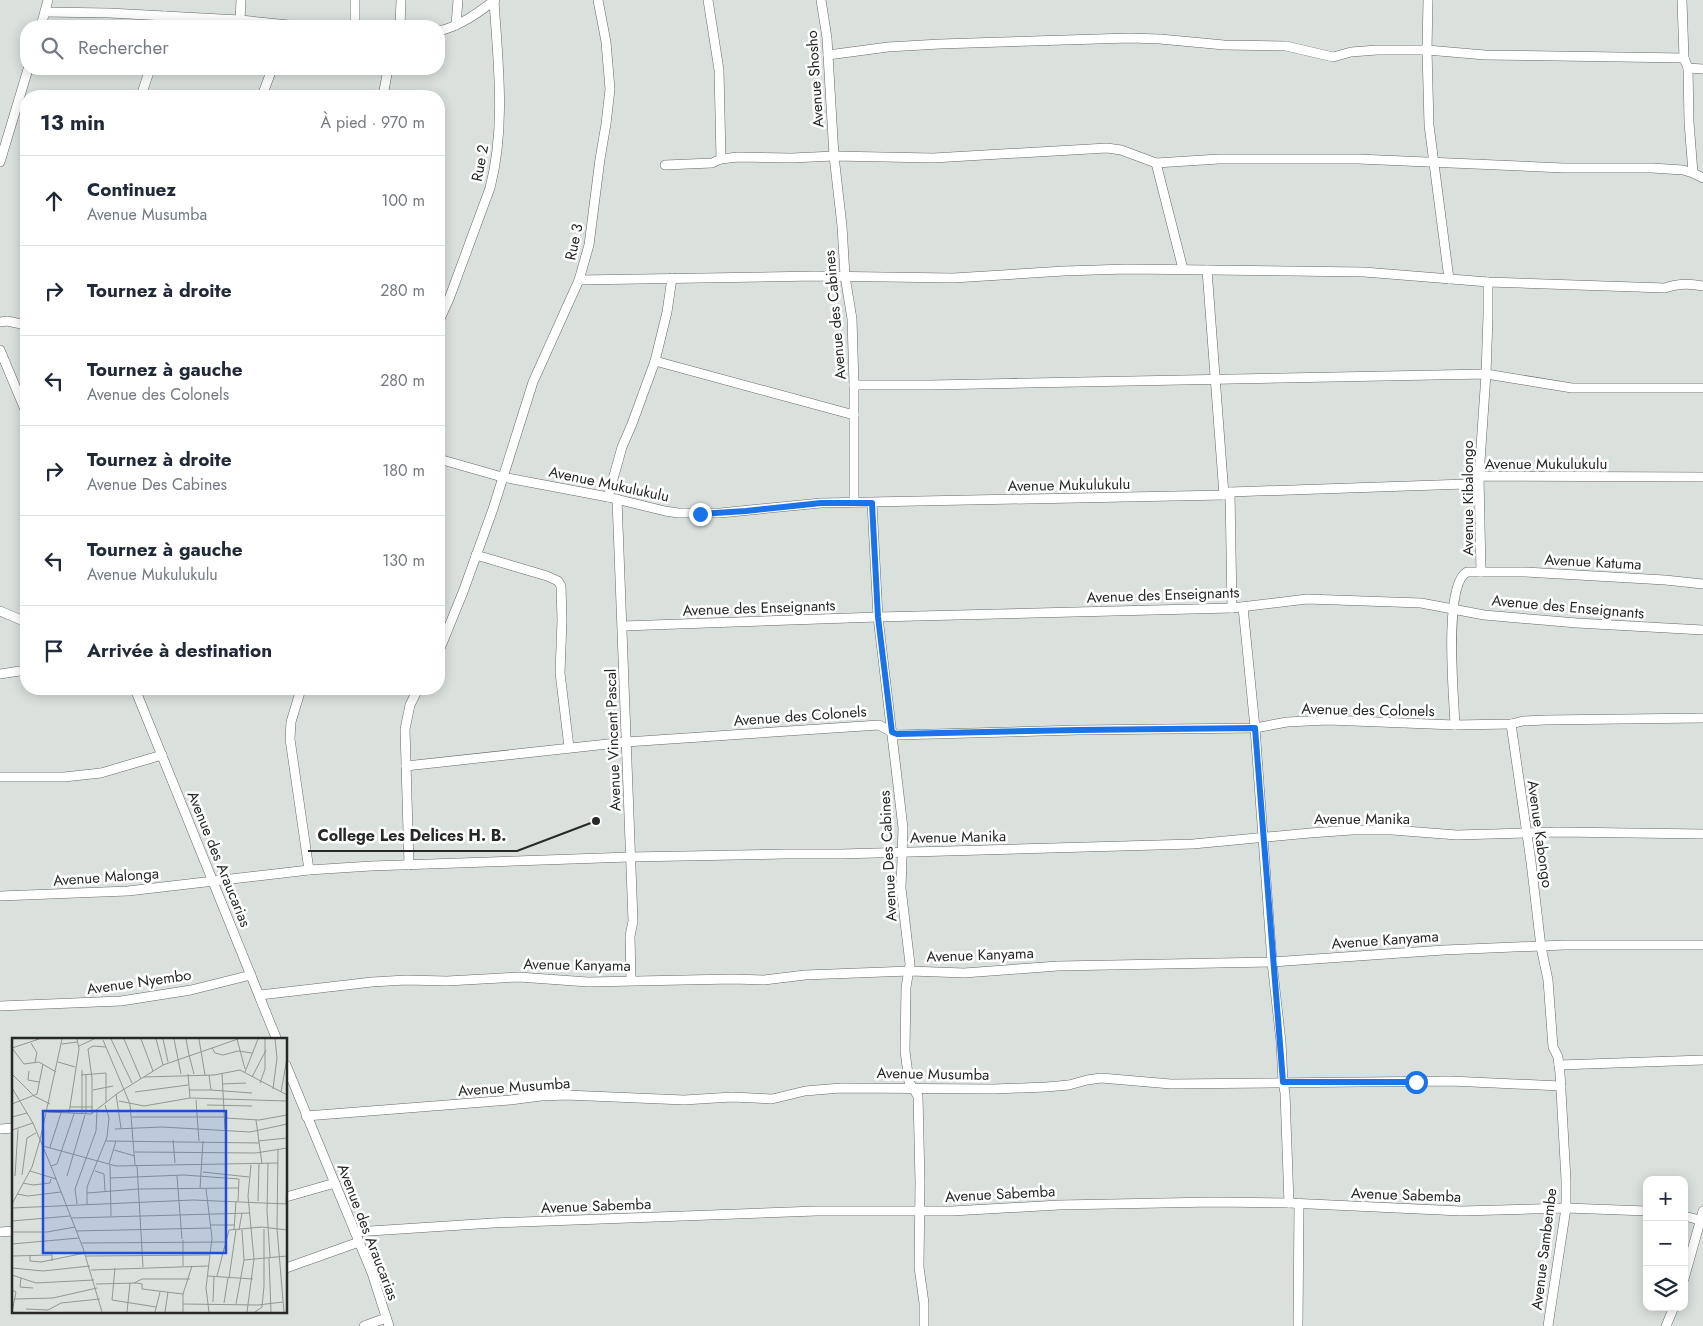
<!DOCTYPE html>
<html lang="fr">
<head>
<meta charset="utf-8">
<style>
	:root { --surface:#fff; --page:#f6f6f7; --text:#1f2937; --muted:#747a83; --line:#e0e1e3 }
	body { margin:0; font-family:Jost,sans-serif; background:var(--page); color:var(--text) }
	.controls { position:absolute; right:15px; bottom:15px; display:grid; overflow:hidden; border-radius:10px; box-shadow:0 2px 12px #0003 }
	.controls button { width:45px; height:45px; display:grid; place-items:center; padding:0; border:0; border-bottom:1px solid var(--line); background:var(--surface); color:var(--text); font:25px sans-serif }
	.stop { position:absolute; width:15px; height:15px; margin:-11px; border:4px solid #1a73e8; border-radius:50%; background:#fff }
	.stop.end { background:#1a73e8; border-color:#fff; box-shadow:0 1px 5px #0008 }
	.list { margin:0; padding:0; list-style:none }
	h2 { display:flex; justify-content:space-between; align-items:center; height:65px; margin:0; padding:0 20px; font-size:21px }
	h2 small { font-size:16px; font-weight:400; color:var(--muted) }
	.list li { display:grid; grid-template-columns:32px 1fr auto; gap:15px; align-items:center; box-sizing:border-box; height:90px; padding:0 20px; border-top:1px solid var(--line) }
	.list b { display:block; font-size:19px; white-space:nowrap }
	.list p { margin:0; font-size:16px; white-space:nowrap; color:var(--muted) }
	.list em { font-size:16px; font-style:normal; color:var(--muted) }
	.icon { flex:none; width:28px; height:28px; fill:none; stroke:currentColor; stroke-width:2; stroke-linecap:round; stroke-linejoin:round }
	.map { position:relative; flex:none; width:1703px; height:1326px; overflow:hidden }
	.search { position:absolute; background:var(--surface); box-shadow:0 2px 12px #0003; left:20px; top:20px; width:425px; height:55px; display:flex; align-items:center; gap:12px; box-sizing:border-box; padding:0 18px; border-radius:20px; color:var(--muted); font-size:19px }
	.panel { position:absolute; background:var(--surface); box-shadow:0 2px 12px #0003; left:20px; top:90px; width:425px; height:605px; border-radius:20px }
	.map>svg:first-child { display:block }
</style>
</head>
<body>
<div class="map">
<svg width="1703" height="1326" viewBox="0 0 1703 1326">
	<rect width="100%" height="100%" fill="#dae0dc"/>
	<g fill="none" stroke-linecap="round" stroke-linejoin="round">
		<g stroke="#656a67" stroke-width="10">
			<g id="minor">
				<polyline points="355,0 355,26"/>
				<polyline points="708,0 719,70 721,159"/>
				<polyline points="821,0 827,38 834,156 842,226 845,276 852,319 854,385 854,502"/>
				<polyline points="1428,0 1427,50 1429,125 1449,279"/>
				<polyline points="1682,0 1684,58 1688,68 1689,122 1693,173"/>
				<polyline points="45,12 109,13 240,20 299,26"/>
				<polyline points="240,20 241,0"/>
				<polyline points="456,25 458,0"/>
				<polyline points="41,26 48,0"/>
				<polyline points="162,26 165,16"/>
				<polyline points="400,26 401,0"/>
				<path d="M439 31C460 26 478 13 495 0"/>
				<polyline points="828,55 888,47 940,44 1130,38 1160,39 1224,45 1286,46 1333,57 1351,52 1377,50 1427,50 1485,55 1684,58"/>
				<polyline points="1688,68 1703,69"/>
				<polyline points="141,96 150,69"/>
				<polyline points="262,96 272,69"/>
				<polyline points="383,96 388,69"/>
				<polyline points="0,162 28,69"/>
				<polyline points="1156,163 1183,269"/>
				<polyline points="665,165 712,163 721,159 738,157 792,158 834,156 933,158 1107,148 1121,150 1156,163 1219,159 1358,159 1564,168 1652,168 1683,170 1693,173 1703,178"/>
				<polyline points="1207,270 1224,495"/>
				<path d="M579 280 816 276 953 278 1064 271 1127 269 1364 272 1488 282 1665 288C1678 283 1689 283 1703 286"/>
				<path d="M439 321 449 299 490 188C506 127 498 62 494 1"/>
				<polyline points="0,322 7,321 26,325"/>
				<polyline points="0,350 26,412"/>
				<polyline points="655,361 854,415"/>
				<polyline points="854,385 931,385 1486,374 1572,388 1703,388"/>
				<polyline points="439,459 502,477 608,497 665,511 678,513 720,513 821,503 1224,495 1230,492 1466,484 1479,476 1703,477"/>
				<polyline points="1230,492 1232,608"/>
				<polyline points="608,497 622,447 632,424 655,361 667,312 672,278"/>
				<polyline points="617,499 633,921 630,936 631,980"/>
				<polyline points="872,503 878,617 903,828 901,888 910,964 906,987 905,1051 909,1082 918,1096 920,1182 919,1267 924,1303 924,1326"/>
				<polyline points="476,555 547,576 558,581 561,586 562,620 560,673 569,747"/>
				<polyline points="1481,572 1479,476 1486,374 1488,316 1488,282"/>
				<polyline points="1243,607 1255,728 1272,962 1281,1042 1283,1082 1285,1093 1289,1203"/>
				<polyline points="0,611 26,622"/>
				<polyline points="623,626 878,617 1232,608 1307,599 1421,603 1484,615 1577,623 1703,630"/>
				<polyline points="439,651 463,592 493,509 533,382 579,280 589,245 600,159 606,124 610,89 606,42 598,0"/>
				<polyline points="0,674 26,670"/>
				<polyline points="135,689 277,1040"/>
				<polyline points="301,689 291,722 290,739 309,870"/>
				<polyline points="1511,724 1531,862 1541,947 1548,980 1553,1047 1558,1057 1560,1073 1566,1180 1566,1208 1548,1326"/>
				<path d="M1455 725C1454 699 1443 584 1467 572H1525L1665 580 1703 584"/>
				<polyline points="406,766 626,742 879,725 897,735 1078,730 1255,728 1287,722 1328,720 1455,725 1511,724 1523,721 1545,720 1703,718"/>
				<polyline points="0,777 64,777 101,773 162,755"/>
				<polyline points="409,865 405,729 410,705 418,689"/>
				<polyline points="0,896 128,891 309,870 371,866 630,857 784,854 841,854 1193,844 1310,833 1352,830 1392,830 1457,835 1558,832 1703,834"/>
				<polyline points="260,995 372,982 406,980 447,981 519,977 588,982 733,979 764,980 805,975 910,971 964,973 1058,966 1272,962 1444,950 1564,945 1703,945"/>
				<polyline points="0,1006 121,1001 191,990 251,975"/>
				<polyline points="286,1065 372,1273 389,1326"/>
				<polyline points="1559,1065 1703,1060"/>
				<polyline points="306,1116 510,1100 541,1096 566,1095 684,1100 732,1097 772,1099 805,1091 841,1088 994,1089 1046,1087 1069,1085 1087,1080 1101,1078 1171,1084 1450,1081 1561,1086"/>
				<polyline points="0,1129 14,1128"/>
				<polyline points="286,1197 335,1183"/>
				<polyline points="1684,1216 1700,1220"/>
				<polyline points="0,1232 14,1231"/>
				<polyline points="355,1232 493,1223 816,1211 952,1211 1059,1205 1214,1202 1289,1203 1461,1211 1566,1208 1647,1211"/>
				<polyline points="286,1268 359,1242"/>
				<polyline points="1684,1279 1703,1211"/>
				<polyline points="364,1326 386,1318"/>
				<polyline points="1298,1326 1299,1203"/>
				<polyline points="1666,1326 1674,1307"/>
			</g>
		</g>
		<use href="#minor" stroke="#fff" stroke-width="9"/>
	</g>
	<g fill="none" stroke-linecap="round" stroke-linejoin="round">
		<polyline stroke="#1a73e8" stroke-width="6" points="700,514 746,511 821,503 872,503 878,617 892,732 897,734 1078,730 1255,728 1283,1082 1416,1082"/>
	</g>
	<g text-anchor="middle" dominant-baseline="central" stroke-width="5" stroke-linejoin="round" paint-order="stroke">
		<g font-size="15" fill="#262827" stroke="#fff">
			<text transform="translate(815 79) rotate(-94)">Avenue Shosho</text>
			<text transform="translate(480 163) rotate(-79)">Rue 2</text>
			<text transform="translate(574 242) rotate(-78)">Rue 3</text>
			<text transform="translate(835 315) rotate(-95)">Avenue des Cabines</text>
			<text x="1546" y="464">Avenue Mukulukulu</text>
			<text transform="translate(609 484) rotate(12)">Avenue Mukulukulu</text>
			<text transform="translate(1069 485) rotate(-1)">Avenue Mukulukulu</text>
			<text transform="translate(1468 498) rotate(-90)">Avenue Kibalongo</text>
			<text transform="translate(1593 562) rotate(3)">Avenue Katuma</text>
			<text transform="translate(1163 595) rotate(-2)">Avenue des Enseignants</text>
			<text transform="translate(1568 607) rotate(5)">Avenue des Enseignants</text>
			<text transform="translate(759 608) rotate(-2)">Avenue des Enseignants</text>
			<text transform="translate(1368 710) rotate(1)">Avenue des Colonels</text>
			<text transform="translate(800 716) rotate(-4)">Avenue des Colonels</text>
			<text transform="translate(613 740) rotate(-92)">Avenue Vincent Pascal</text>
			<text x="1362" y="819">Avenue Manika</text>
			<text transform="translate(1540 834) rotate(82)">Avenue Kabongo</text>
			<text transform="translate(958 837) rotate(-1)">Avenue Manika</text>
			<text transform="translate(888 856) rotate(-93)">Avenue Des Cabines</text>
			<text transform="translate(219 859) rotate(68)">Avenue des Araucarias</text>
			<text transform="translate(106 877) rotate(-4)">Avenue Malonga</text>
			<text transform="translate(1385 940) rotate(-4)">Avenue Kanyama</text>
			<text transform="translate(980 955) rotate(-2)">Avenue Kanyama</text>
			<text transform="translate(577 965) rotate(1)">Avenue Kanyama</text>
			<text transform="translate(139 982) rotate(-8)">Avenue Nyembo</text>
			<text transform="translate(933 1074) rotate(1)">Avenue Musumba</text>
			<text transform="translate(514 1087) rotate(-4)">Avenue Musumba</text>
			<text transform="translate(1000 1194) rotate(-3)">Avenue Sabemba</text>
			<text transform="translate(1406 1195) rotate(2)">Avenue Sabemba</text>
			<text transform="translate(596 1206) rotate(-2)">Avenue Sabemba</text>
			<text transform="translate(368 1232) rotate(69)">Avenue des Araucarias</text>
			<text transform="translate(1544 1249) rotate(-83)">Avenue Sambembe</text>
		</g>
	</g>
	<g transform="translate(12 1038)">
		<rect width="275" height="275" fill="#dae0dc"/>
		<path fill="none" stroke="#929694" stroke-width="1" d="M99 1 120 45M112 1 129 41M129 1 141 33M144 1 151 27M151 1 156 24M162 1 169 36M174 1 177 17M187 1 193 37M225 1 233 31M91 2 118 66 123 127M19 5 25 15 23 24M50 6 65 4M67 8 82 1M0 10 12 26 27 24 44 34M0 10 27 1M200 10 203 15 211 17 226 13 240 15M177 17 182 36M46 24 63 29M70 32V76M17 33 16 42 27 44M233 34 246 1M210 35 213 91M0 36 22 58 38 66M176 36 178 60M69 37 94 35V65M74 37V76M197 37 199 52 240 55M132 39 202 37 228 32 275 57M240 39 254 12M248 45 253 31V1M210 46 234 45M0 50 21 85 39 128 71 210 90 274M261 51 265 20 263 1M81 52 101 48M177 52H199M123 54 176 47M269 54 275 20M104 56 109 90M184 62 187 103M107 63 132 68 178 60 275 63M0 66 25 56 31 26M195 67 240 68M58 69H81M36 74 79 76 106 55 151 27 226 1M57 75 67 11 65 1M80 76V40L76 11 81 8 94 9M0 79 15 75M120 79H212M213 80 247 82 275 77M244 82 250 126M103 91 150 89 238 94 275 86M0 92 21 85M161 102 163 125M94 103 247 105M246 103 275 100M31 108 104 128 266 125M38 109 49 75M102 112 123 118M266 112 265 191 272 274M123 114 244 115 275 110M256 125 255 173 258 219M97 126 104 103M98 127 99 178M125 127 131 229M39 128 45 126 62 76M18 133 44 141M83 133 92 136 93 153M191 134 237 139M10 137 15 100 24 95M3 138 6 91M55 138 73 77M165 138 170 201M98 140 172 137 227 141M11 145 21 147 38 145 39 141M188 151 191 103M194 151 200 200 194 250 197 274M75 155 126 151 226 150M5 156 16 158 49 154M226 163 227 141M246 163 247 126M0 166 20 129 28 102 50 1M65 166 63 151 84 93 85 73M75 166V149L95 99 97 80 93 67M274 166 275 133M0 170 181 162 275 166M59 180 238 175M0 183 58 178M199 187H222M222 192 224 163M227 192 230 175M64 193 199 190M0 194H35L63 189M70 205 214 204M0 206 67 200M0 218 40 217V223M18 218V223L29 224 73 215M74 218 197 217M257 220 259 274M232 222 275 218M171 228V202M0 230 31 233 78 228M103 230 100 262 144 269M79 232 196 228M0 237 24 245 82 242M196 238 241 241M205 238 217 192 250 189 275 192M9 240 8 249 21 250M217 240 224 192M122 245 130 241H178M84 246 125 245 130 246V251M130 251 171 256M0 252 4 254 0 274M3 261 41 260 85 250M201 264 202 238M212 265 216 240M171 266 246 267 271 264M224 266 232 222 230 192M14 271 36 272 49 265 88 261M115 274 118 245M143 274 148 254M153 274 156 254M171 274V256L180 228M235 274 242 221 236 158 239 127M243 274 250 269 252 248V191"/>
		<path fill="#1d4ed8" fill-opacity="0.15" stroke="#1d4ed8" stroke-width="2.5" d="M31 73H214V215H31Z"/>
		<rect width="275" height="275" fill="none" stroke="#262827" stroke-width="2.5"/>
	</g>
	<path fill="none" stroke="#262827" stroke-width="2" d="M596 821L517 851H308"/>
	<circle fill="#262827" stroke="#fff" stroke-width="2" cx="596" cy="821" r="5"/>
	<g font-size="16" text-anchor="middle" font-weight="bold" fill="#262827" stroke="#fff" stroke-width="5" stroke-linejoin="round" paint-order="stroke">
		<text x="412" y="841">College Les Delices H. B.</text>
	</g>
</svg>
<div class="controls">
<button>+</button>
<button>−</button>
<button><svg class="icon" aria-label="layers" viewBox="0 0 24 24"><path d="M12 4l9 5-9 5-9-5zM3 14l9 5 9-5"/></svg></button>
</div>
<div class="stop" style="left:1416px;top:1082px"></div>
<div class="stop end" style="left:700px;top:514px"></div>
<div class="search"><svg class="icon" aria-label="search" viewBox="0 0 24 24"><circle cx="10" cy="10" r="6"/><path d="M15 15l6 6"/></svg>Rechercher</div>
<section class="panel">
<h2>13 min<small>À pied · 970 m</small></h2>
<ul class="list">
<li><svg class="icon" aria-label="ahead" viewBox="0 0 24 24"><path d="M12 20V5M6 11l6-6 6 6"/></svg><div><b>Continuez</b><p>Avenue Musumba</p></div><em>100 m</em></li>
<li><svg class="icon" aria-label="right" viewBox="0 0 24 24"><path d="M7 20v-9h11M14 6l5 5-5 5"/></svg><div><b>Tournez à droite</b></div><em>280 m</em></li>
<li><svg class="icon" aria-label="left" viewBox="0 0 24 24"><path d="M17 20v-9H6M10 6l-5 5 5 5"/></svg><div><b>Tournez à gauche</b><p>Avenue des Colonels</p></div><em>280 m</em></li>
<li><svg class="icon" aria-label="right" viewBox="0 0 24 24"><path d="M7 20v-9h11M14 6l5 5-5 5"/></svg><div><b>Tournez à droite</b><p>Avenue Des Cabines</p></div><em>180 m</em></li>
<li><svg class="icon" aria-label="left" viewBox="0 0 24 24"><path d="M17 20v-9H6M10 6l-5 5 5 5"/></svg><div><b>Tournez à gauche</b><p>Avenue Mukulukulu</p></div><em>130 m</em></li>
<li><svg class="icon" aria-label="arrive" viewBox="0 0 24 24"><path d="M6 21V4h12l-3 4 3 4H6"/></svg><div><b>Arrivée à destination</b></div></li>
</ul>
</section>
</div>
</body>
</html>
